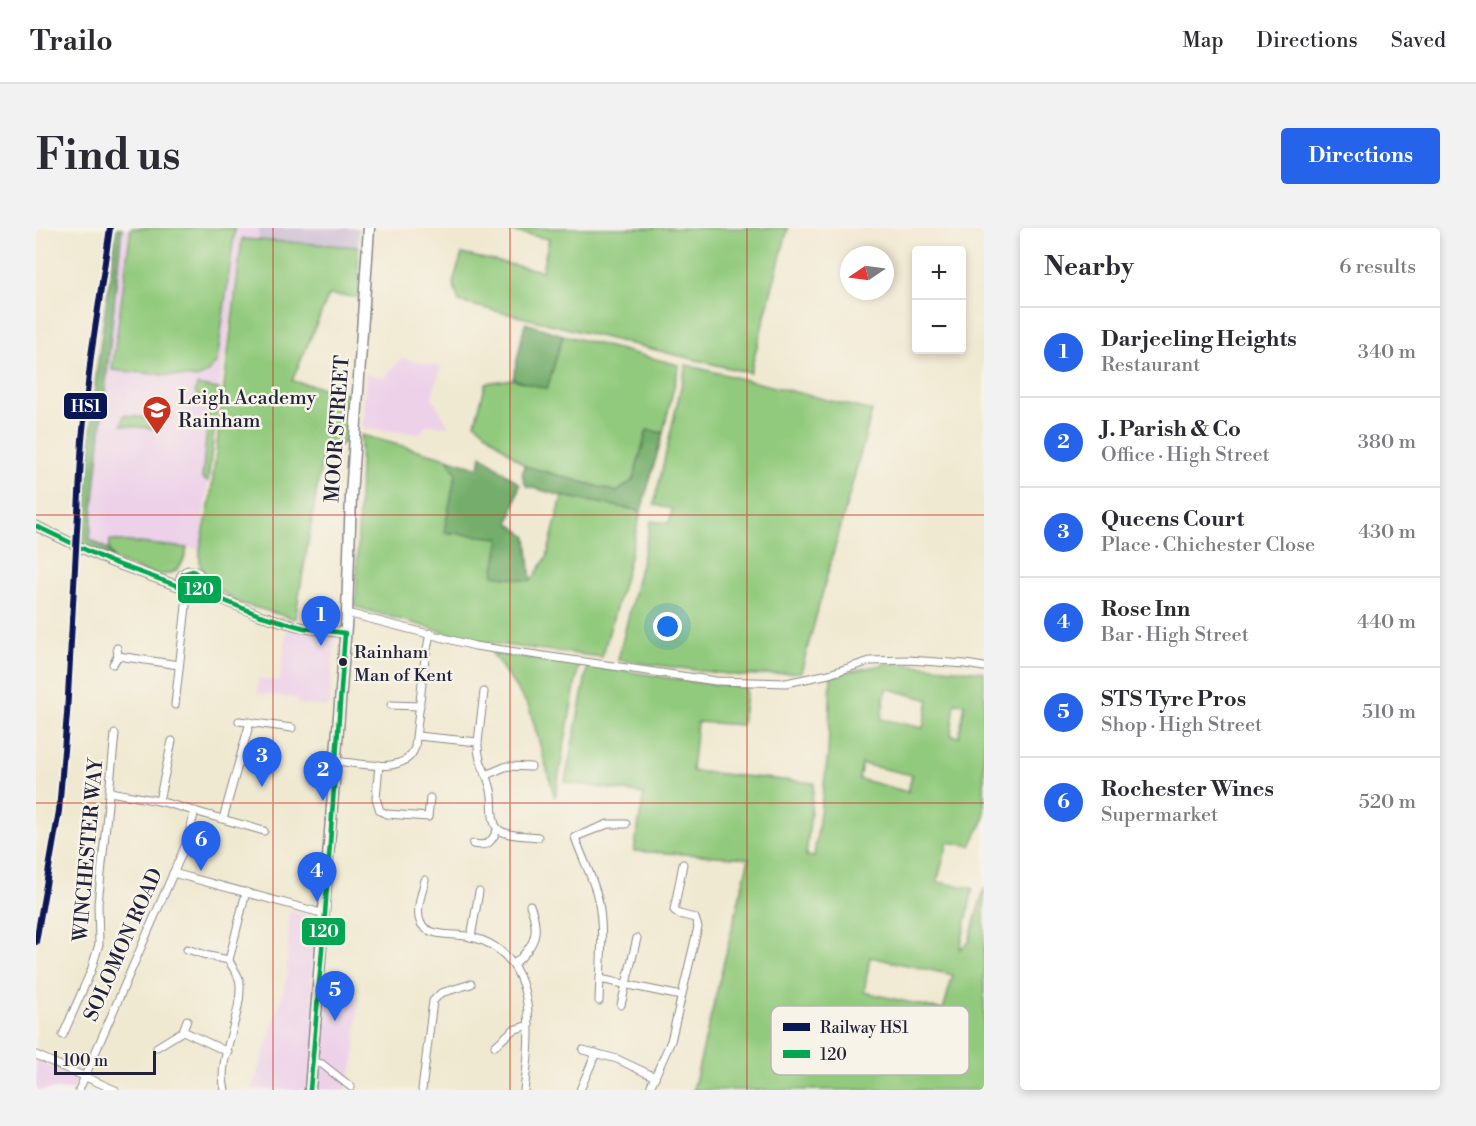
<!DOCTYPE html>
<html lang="en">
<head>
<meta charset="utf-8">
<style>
	:root { --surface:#fff; --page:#f2f2f3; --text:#2b2b33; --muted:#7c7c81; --line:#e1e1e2; --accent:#2563eb }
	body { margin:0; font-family:"Libre Bodoni",serif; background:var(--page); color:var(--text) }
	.controls { position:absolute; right:18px; top:18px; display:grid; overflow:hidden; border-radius:6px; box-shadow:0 3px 9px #0003 }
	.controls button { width:54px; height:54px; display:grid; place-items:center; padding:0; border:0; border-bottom:2px solid var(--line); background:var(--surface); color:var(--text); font:30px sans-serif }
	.compass { position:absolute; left:804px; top:18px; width:54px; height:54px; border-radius:50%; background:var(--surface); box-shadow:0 3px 9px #0003; rotate:257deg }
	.scale { position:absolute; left:18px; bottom:15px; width:102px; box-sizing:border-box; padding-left:6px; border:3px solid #22223b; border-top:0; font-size:16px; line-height:21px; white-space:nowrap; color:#22223b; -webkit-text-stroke:4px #f7f3e8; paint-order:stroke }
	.you { position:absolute; left:632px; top:399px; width:21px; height:21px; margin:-15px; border:4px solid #fff; border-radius:50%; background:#1a73e8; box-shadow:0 0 0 9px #1a73e833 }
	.badge { display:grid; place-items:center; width:39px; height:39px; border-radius:50%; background:var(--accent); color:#fff; font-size:20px; font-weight:700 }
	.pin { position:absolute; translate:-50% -50px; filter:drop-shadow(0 2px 3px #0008) }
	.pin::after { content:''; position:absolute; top:32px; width:21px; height:18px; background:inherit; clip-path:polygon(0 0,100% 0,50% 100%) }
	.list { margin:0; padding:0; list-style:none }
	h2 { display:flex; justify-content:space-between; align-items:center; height:78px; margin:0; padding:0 24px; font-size:26px }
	h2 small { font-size:20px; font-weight:400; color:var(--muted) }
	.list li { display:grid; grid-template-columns:39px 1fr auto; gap:18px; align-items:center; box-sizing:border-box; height:90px; padding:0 24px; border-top:2px solid var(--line) }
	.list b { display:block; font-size:22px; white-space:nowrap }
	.list p { margin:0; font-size:20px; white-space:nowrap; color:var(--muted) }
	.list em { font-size:20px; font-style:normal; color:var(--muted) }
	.map { position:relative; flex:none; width:948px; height:862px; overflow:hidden; border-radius:6px }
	header { display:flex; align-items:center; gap:36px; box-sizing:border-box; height:84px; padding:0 30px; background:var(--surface); border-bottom:2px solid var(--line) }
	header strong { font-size:28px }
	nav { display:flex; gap:33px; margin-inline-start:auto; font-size:21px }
	.intro { display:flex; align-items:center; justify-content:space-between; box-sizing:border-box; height:144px; padding:0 36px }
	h1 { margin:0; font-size:42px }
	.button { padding:15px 27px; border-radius:6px; background:var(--accent); color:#fff; font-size:21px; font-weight:700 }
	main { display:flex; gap:36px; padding:0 36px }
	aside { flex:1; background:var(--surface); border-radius:6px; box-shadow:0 3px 9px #0003 }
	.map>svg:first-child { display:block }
</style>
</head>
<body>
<header>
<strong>Trailo</strong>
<nav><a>Map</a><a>Directions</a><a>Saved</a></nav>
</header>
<div class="intro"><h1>Find us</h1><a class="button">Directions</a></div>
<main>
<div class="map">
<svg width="948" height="862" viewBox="0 0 948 862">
	<rect width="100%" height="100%" fill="#f7f3e8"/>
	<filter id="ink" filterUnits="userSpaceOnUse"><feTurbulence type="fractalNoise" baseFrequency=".0167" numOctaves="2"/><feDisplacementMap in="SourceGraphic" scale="12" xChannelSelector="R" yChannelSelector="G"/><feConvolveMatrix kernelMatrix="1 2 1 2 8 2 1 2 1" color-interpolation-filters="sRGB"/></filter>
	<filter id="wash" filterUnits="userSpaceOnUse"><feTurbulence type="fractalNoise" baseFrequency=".008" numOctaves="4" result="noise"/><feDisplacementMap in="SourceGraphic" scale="24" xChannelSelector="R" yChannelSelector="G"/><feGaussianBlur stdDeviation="1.35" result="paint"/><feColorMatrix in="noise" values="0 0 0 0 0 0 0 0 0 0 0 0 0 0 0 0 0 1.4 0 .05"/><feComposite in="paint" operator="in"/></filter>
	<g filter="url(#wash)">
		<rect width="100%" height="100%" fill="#f0e9d1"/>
		<g fill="#edd1e9">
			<polygon points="86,0 223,0 222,13 206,12 183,161 164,321 151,320 149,332 144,340 137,346 129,347 78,331 54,312"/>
			<polygon points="366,130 405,139 396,169 413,198 391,197 384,206 326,200 330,146 349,149"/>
			<polygon points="251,398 299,409 293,479 261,476 262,471 222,465 222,451 244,453"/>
			<polygon points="253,683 279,689 275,770 323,769 318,833 310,862 216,862 251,750"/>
			<polygon points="0,832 41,851 37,862 0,862"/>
		</g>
		<polygon fill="#ccbfd4" points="223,0 323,0 322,19 222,13"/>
		<g fill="#92ca7d" stroke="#5a765c" stroke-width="1.5" fill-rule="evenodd">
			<polygon points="95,0 199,0 181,134 170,146 161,150 76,142"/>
			<polygon points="459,0 752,0 714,145 423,74 417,54 426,26 506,43 513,11"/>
			<polygon points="206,11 322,19 323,69 293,67 256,153 316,166 313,212 287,226 259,391 200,374 173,354 164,337 164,321 174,274"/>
			<polygon points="527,107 643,137 627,205 611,202 597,252 581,264 489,238 439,195 450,155 477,151 511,160"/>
			<polygon points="650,137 836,183 765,444 706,448 582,432 615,293 633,295 636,281 618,277"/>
			<polygon points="161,157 183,161 172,253 166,251 173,182 159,164"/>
			<polygon points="88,187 122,192 122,201 86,197"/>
			<polygon points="325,207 411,230 420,245 409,304 465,310 458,347 495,353 511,329 526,268 605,283 590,345 566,429 443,414 320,379"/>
			<path d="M74 312 151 320C143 364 106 343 78 331L73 322Z"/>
			<polygon points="456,425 543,436 519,569 493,479"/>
			<path d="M856 435 948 444V591L935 618 912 614 901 654 937 660 924 721 933 714 948 660V862H657L713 630 598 623 608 566 529 554 552 437 665 455 711 458 706 497 661 494 656 543 778 555 770 628 778 629 792 527 795 447ZM850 460 893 472 887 500 845 491ZM919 475 929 476 923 509 915 507ZM826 536 876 547 872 564 823 551ZM834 729 917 747 907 782 828 764Z"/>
		</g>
		<g fill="#75ae6c" stroke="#4c6854" stroke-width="1.5">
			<polygon points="81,0 86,0 54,311 73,322 77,331 45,318 60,146"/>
			<polygon points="489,95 527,107 511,161 477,151"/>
			<polygon points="611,202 627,205 605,283 526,268 490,258 486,246 489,238 581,264 597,252"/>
			<polygon points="445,227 484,256 473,295 491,309 495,353 457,347 464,310 408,304 420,245 411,230 443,240"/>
		</g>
	</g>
	<g filter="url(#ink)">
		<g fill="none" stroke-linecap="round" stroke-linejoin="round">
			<g stroke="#898686" stroke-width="9">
				<g id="street">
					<polyline points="311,385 439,418 680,453 750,455 793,446 834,433 873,432 929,436 948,439"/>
					<polyline points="82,428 143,437"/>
					<polyline points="77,436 82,428 81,420"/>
					<polyline points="139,477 150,378 149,363"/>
					<polyline points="355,477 384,478"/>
					<polyline points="203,493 256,500"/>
					<path d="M381 508 442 514C441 538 454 546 456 568 457 577 455 592 461 600 469 609 491 607 502 609"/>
					<polyline points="442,514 448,464"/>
					<path d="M299 533C323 535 370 548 379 519L388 437 394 405"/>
					<polyline points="343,537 340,570 344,583 351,586 392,589 394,570"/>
					<polyline points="450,547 471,538 495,539"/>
					<polyline points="74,564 123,573 228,603"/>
					<polyline points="123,573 136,513"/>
					<polyline points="187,591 214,494"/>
					<path d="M437 616C453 619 455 614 462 601"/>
					<polyline points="137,645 289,686"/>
					<path d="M389 652C386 664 378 686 386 697 394 708 417 706 430 708 504 721 496 806 488 862"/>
					<polyline points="435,709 443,664"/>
					<polyline points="151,721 173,728 193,732"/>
					<path d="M477 737C499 718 505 705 494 677"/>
					<polyline points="564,751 645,768"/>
					<path d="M563 773C564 740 569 703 562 671 557 649 546 630 539 609L572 596H590"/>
					<polyline points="585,777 601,710"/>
					<polyline points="147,803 192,824"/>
					<polyline points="27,807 55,743 63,716 62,676 79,506"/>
					<polyline points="459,818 477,802 493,797"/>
					<polyline points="121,819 147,803 151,792"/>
					<polyline points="547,822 581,831 619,849"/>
					<polyline points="0,827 79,862"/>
					<polyline points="276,834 286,836 315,859"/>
					<polyline points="43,862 150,616 159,583"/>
					<path d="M189 862C180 833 206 789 204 757 204 746 196 741 193 732L210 664"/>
					<polyline points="386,862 397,773 405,765 435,756"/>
					<polyline points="544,862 560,825"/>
					<polyline points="613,862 635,813 662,699 659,690 643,686 638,682 647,636"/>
				</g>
			</g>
			<g stroke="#898686" stroke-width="11">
				<g id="secondary">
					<polyline points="0,298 73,333 145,359 151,364 166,363 223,387 268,400 309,405"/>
					<path d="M145 359C139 334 176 341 163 362"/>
				</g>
			</g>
			<g stroke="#898686" stroke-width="13">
				<polyline id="primary" points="274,862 311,385 315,268 333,0"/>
			</g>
			<use href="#street" stroke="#fff" stroke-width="7"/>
			<use href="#secondary" stroke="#fff" stroke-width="9"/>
			<use href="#primary" stroke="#fff" stroke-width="10"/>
			<g stroke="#f7f3e8" stroke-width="9">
				<polyline id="bus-1" points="0,298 73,333 145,359 145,351 147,346 157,343 165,349 166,355 163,362 223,387 268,400 309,405 289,686 274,862"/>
			</g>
			<use href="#bus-1" stroke="#00a651" stroke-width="4.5"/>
			<g stroke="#f7f3e8" stroke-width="10">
				<polyline id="rail-1" points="0,714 23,583 31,486 46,211 55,128 74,0"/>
			</g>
			<use href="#rail-1" stroke="#091855" stroke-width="6"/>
		</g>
	</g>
	<path fill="none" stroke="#c8321e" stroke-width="1.5" stroke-opacity="0.55" d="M237 0V862M474 0V862M711 0V862M0 287H948M0 575H948"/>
	<defs>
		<g id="school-pin" transform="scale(1.5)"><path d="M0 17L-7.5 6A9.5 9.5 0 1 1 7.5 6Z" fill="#c8321e" stroke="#f7f3e8"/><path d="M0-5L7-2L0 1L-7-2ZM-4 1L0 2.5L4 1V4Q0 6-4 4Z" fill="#fff"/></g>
	</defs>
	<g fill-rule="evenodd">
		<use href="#school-pin" x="121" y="182"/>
	</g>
	<circle fill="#22223b" stroke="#f7f3e8" stroke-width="2" cx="307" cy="434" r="5"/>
	<g text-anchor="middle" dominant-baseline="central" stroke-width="5" stroke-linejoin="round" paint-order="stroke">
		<g font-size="18" fill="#22223b" stroke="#f7f3e8" text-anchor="start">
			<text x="318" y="424">Rainham<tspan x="318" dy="23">Man of Kent</tspan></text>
		</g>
		<g font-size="20" fill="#22223b" stroke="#f7f3e8" text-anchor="start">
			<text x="142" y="170">Leigh Academy<tspan x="142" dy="23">Rainham</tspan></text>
		</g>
		<g font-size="20" fill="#22223b" stroke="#f7f3e8">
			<text transform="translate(302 201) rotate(-86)">MOOR STREET</text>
			<text transform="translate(53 622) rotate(-85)">WINCHESTER WAY</text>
			<text transform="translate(88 717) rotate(-66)">SOLOMON ROAD</text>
		</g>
	</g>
	<rect x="735" y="778" width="198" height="69" rx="9" fill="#f7f3e8" stroke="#b7b4b4" stroke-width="1.5"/>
	<rect x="747" y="795" width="27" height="8" fill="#091855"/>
	<rect x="747" y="822" width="27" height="8" fill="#00a651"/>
	<g font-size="16" fill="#22223b">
		<text x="784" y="805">Railway HS1</text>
		<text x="784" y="832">120</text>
	</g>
	<g stroke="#f7f3e8" stroke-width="2">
		<rect x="27" y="164" width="45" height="28" rx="6" fill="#091855"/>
		<rect x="141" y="347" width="45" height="29" rx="6" fill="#00a651"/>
		<rect x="265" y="689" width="45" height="29" rx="6" fill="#00a651"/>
	</g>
	<g font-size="16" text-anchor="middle" font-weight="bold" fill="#fff">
		<text x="50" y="184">HS1</text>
		<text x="163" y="367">120</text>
		<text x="288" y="709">120</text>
	</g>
</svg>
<div class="controls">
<button>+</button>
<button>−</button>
</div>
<svg class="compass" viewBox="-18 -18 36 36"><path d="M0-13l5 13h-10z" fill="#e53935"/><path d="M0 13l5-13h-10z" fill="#7c7c81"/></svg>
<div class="scale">100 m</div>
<div class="you"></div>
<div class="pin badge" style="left:285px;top:418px">1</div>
<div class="pin badge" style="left:287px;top:573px">2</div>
<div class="pin badge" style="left:226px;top:559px">3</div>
<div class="pin badge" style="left:281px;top:674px">4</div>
<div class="pin badge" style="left:299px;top:793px">5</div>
<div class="pin badge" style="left:165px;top:643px">6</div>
</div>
<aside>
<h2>Nearby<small>6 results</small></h2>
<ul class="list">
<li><span class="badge">1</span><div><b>Darjeeling Heights</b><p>Restaurant</p></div><em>340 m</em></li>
<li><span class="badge">2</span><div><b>J. Parish &amp; Co</b><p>Office · High Street</p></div><em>380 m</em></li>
<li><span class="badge">3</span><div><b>Queens Court</b><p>Place · Chichester Close</p></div><em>430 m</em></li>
<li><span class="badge">4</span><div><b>Rose Inn</b><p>Bar · High Street</p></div><em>440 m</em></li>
<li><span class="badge">5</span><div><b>STS Tyre Pros</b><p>Shop · High Street</p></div><em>510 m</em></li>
<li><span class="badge">6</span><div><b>Rochester Wines</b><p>Supermarket</p></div><em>520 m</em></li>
</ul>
</aside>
</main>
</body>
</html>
